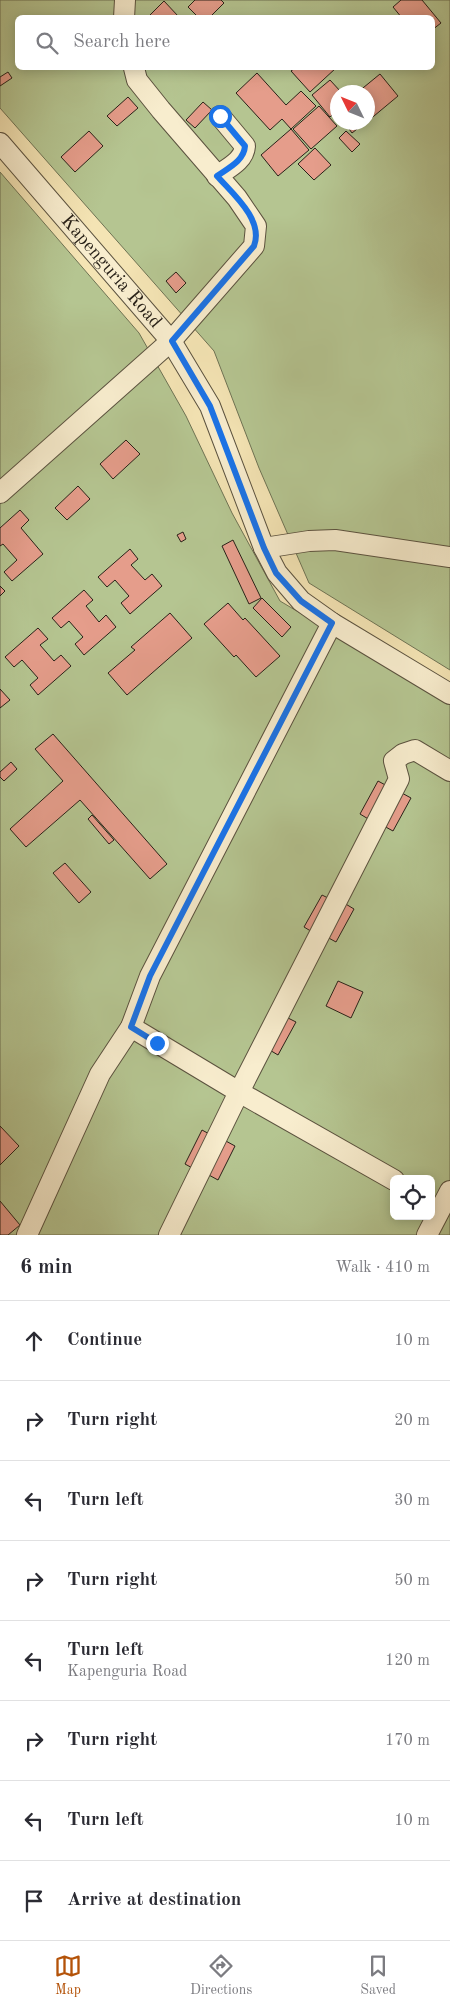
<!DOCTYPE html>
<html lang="en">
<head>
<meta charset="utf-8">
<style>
	:root { --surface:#fff; --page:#f2f2f3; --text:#2b2b33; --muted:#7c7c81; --line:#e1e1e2; --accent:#b45309 }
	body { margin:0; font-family:"Old Standard TT",serif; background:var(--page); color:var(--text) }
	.controls { position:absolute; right:15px; bottom:15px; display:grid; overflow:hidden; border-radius:8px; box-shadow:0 2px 12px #0003 }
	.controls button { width:45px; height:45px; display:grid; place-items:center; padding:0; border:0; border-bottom:1px solid var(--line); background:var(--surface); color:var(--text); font:25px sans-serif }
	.compass { position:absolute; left:330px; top:85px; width:45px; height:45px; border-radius:50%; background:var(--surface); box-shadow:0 2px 12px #0003; rotate:313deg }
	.stop { position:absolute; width:15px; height:15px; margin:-11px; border:4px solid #1a73e8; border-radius:50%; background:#fff }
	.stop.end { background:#1a73e8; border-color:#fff; box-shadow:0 1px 5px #0008 }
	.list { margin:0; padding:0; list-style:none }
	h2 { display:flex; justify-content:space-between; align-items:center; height:65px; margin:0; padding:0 20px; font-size:21px }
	h2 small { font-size:16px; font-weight:400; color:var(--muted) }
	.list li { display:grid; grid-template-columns:32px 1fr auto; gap:15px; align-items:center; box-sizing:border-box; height:80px; padding:0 20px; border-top:1px solid var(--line) }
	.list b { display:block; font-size:19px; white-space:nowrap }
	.list p { margin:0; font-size:16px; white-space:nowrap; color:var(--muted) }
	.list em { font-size:16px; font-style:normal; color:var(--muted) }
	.icon { flex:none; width:28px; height:28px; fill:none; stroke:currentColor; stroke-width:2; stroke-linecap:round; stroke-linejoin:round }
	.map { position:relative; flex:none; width:450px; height:1235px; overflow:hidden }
	.search { position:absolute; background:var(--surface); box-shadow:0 2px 12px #0003; left:15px; right:15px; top:15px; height:55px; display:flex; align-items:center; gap:12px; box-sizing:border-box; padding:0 18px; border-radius:8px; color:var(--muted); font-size:19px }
	.sheet { height:705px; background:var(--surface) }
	nav { display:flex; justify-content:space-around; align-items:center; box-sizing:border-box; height:70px; border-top:1px solid var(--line); background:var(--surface); font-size:14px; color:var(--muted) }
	nav a { display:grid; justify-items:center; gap:2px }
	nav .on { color:var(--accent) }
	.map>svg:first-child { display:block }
</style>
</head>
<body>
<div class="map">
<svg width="450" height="1235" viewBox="0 0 450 1235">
	<rect width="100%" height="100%" fill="#f4e4b4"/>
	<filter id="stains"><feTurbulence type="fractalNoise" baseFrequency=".004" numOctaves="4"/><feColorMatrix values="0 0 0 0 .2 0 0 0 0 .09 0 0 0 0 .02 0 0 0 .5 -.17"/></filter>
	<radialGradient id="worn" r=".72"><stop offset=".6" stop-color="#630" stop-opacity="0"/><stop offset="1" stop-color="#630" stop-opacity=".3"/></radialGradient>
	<g fill="#b5c591" stroke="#6e7354" fill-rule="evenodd">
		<path d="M0 0H450V670L309 583 259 468 214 351 0 108ZM18 18H432V68H18ZM338 92H368V122H338Z"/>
		<path d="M0 172 139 333 186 416 232 513 280 601 450 702V1235H0ZM394 1179H431V1216H394Z"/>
	</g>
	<g fill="#e59d8b" stroke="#282118">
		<polygon points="195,0 221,0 224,3 209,18 199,18 188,7"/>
		<polygon points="401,0 422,0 441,23 432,30 432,18 402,18 393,7"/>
		<polygon points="164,1 178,16 147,18"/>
		<polygon points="295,68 336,68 310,92 291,71"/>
		<polygon points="8,72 12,78 0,86 0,77"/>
		<polygon points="257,73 286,105 301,91 316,106 291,129 282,119 270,130 236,93"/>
		<polygon points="380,74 398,96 368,121 368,92 358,92"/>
		<polygon points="330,80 341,92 338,92 338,110 330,117 312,95"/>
		<polygon points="128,97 138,108 117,126 107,116"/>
		<polygon points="203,102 212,110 195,128 186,120"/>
		<polygon points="319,106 337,126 311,149 293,129"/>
		<polygon points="344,122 366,122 352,133"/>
		<polygon points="291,129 309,150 278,176 261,155"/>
		<polygon points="89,131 103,146 75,172 61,157"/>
		<polygon points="346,131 360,144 352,152 339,138"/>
		<polygon points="315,148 331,165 314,180 298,164"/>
		<polygon points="176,272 186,283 176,293 166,281"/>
		<polygon points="126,440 140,454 113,479 100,464"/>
		<polygon points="78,486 90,499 67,520 55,508"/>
		<polygon points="20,510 29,520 21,528 43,554 12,581 4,572 17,560 3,544 0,546 0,528"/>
		<polygon points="183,532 186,539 181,542 177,535"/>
		<polygon points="233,540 261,598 249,604 222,546"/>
		<polygon points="130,549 138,559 131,565 145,580 152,574 162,586 130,614 121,603 129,596 115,580 107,587 98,577"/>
		<polygon points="0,586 5,591 0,596"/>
		<polygon points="84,590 93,600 86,606 99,622 106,615 116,627 84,655 75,644 83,637 69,621 61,628 52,618"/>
		<polygon points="262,598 291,627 282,637 253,608"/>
		<polygon points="228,603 243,620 245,618 280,656 256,677 236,655 234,657 204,624"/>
		<polygon points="170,613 192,638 127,695 108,673 135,650 131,647"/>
		<polygon points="38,628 48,639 40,645 54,661 61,655 71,666 38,695 30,685 38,678 22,660 14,667 5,657"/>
		<polygon points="0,689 10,700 0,708"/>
		<polygon points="53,734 167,864 150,879 80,800 26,847 10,829 63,781 35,749"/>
		<polygon points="11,762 17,769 4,781 0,777 0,772"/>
		<polygon points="378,781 389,787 370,820 360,814"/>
		<polygon points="400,792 411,798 393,831 382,825"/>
		<polygon points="92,815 114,840 109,844 88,819"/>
		<polygon points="65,863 91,892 79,903 53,873"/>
		<polygon points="322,895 332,900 314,933 304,927"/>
		<polygon points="344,903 354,909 336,942 325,936"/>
		<polygon points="338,981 363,992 351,1018 326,1006"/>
		<polygon points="286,1017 296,1022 278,1055 268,1049"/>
		<polygon points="0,1126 19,1146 0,1165"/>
		<polygon points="202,1130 213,1136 196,1170 185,1164"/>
		<polygon points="224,1140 235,1146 218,1180 207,1174"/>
		<polygon points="0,1201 20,1225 8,1235 0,1235"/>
	</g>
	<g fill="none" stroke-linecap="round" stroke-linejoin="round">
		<g stroke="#5b523f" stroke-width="22">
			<g id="minor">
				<polyline points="124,18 125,0"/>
				<path id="s1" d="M0 143 171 341 210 406 264 548 277 573 301 601 332 623 450 694"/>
				<path d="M217 176C228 168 244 161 245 146L220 116"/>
				<polyline points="0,493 171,341 254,246 256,226 237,198 161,110 137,80 134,68"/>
				<polyline points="264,548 309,541 335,540 450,557"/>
				<polyline points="131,1027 239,1092 394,1180"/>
				<polyline points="27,1235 100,1074 131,1027 150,976 332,623"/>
				<polyline points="169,1235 239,1092 399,779 394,761 403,754 415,750 450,771"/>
				<polyline points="427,1235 450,1191"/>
			</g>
		</g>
		<use href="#minor" stroke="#f8edce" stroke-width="20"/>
	</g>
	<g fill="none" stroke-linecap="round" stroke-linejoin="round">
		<path stroke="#1a73e8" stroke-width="6" d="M157 1043 131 1027 150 976 332 623 301 601 276 573 264 548 210 406 172 341 254 246C264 220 233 194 217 176 228 168 244 161 245 146L220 116"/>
	</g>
	<g text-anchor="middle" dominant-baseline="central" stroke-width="4" stroke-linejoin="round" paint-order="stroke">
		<g font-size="19" fill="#282118" stroke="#f8edce">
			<text stroke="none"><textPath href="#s1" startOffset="170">Kapenguria Road</textPath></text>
		</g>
	</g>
	<rect width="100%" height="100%" filter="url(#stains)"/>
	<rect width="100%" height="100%" fill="url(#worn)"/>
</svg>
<div class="controls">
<button><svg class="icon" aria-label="locate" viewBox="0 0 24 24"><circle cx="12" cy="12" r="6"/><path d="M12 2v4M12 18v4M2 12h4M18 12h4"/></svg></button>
</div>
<svg class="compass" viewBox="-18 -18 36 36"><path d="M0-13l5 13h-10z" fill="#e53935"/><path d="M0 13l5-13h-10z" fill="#7c7c81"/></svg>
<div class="stop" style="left:220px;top:116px"></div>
<div class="stop end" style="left:157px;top:1043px"></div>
<div class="search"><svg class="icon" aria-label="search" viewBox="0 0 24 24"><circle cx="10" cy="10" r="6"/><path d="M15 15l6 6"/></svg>Search here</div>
</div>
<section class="sheet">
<h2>6 min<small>Walk · 410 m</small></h2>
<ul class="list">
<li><svg class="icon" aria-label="ahead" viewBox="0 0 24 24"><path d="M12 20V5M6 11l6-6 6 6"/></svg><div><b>Continue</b></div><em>10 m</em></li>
<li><svg class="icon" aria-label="right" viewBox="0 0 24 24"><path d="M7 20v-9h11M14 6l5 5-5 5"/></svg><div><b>Turn right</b></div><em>20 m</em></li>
<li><svg class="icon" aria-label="left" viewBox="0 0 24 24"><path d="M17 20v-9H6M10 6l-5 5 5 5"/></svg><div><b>Turn left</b></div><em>30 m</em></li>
<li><svg class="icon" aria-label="right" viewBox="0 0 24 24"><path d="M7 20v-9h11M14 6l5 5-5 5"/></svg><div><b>Turn right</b></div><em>50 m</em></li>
<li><svg class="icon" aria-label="left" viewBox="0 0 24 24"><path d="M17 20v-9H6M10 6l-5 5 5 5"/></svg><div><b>Turn left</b><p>Kapenguria Road</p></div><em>120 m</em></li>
<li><svg class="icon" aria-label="right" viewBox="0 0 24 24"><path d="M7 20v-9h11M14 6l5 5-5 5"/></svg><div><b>Turn right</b></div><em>170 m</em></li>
<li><svg class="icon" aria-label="left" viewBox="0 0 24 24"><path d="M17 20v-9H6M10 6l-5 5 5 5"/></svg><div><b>Turn left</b></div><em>10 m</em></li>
<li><svg class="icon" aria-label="arrive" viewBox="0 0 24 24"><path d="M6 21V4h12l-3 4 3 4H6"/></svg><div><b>Arrive at destination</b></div></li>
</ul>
</section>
<nav>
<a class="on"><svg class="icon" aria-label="map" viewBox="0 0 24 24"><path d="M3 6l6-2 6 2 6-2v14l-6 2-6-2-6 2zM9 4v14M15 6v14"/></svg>Map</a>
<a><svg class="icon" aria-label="directions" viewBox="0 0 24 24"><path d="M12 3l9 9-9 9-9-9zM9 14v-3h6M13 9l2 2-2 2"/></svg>Directions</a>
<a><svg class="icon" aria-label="saved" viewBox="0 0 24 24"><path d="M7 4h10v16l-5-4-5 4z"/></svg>Saved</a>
</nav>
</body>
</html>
